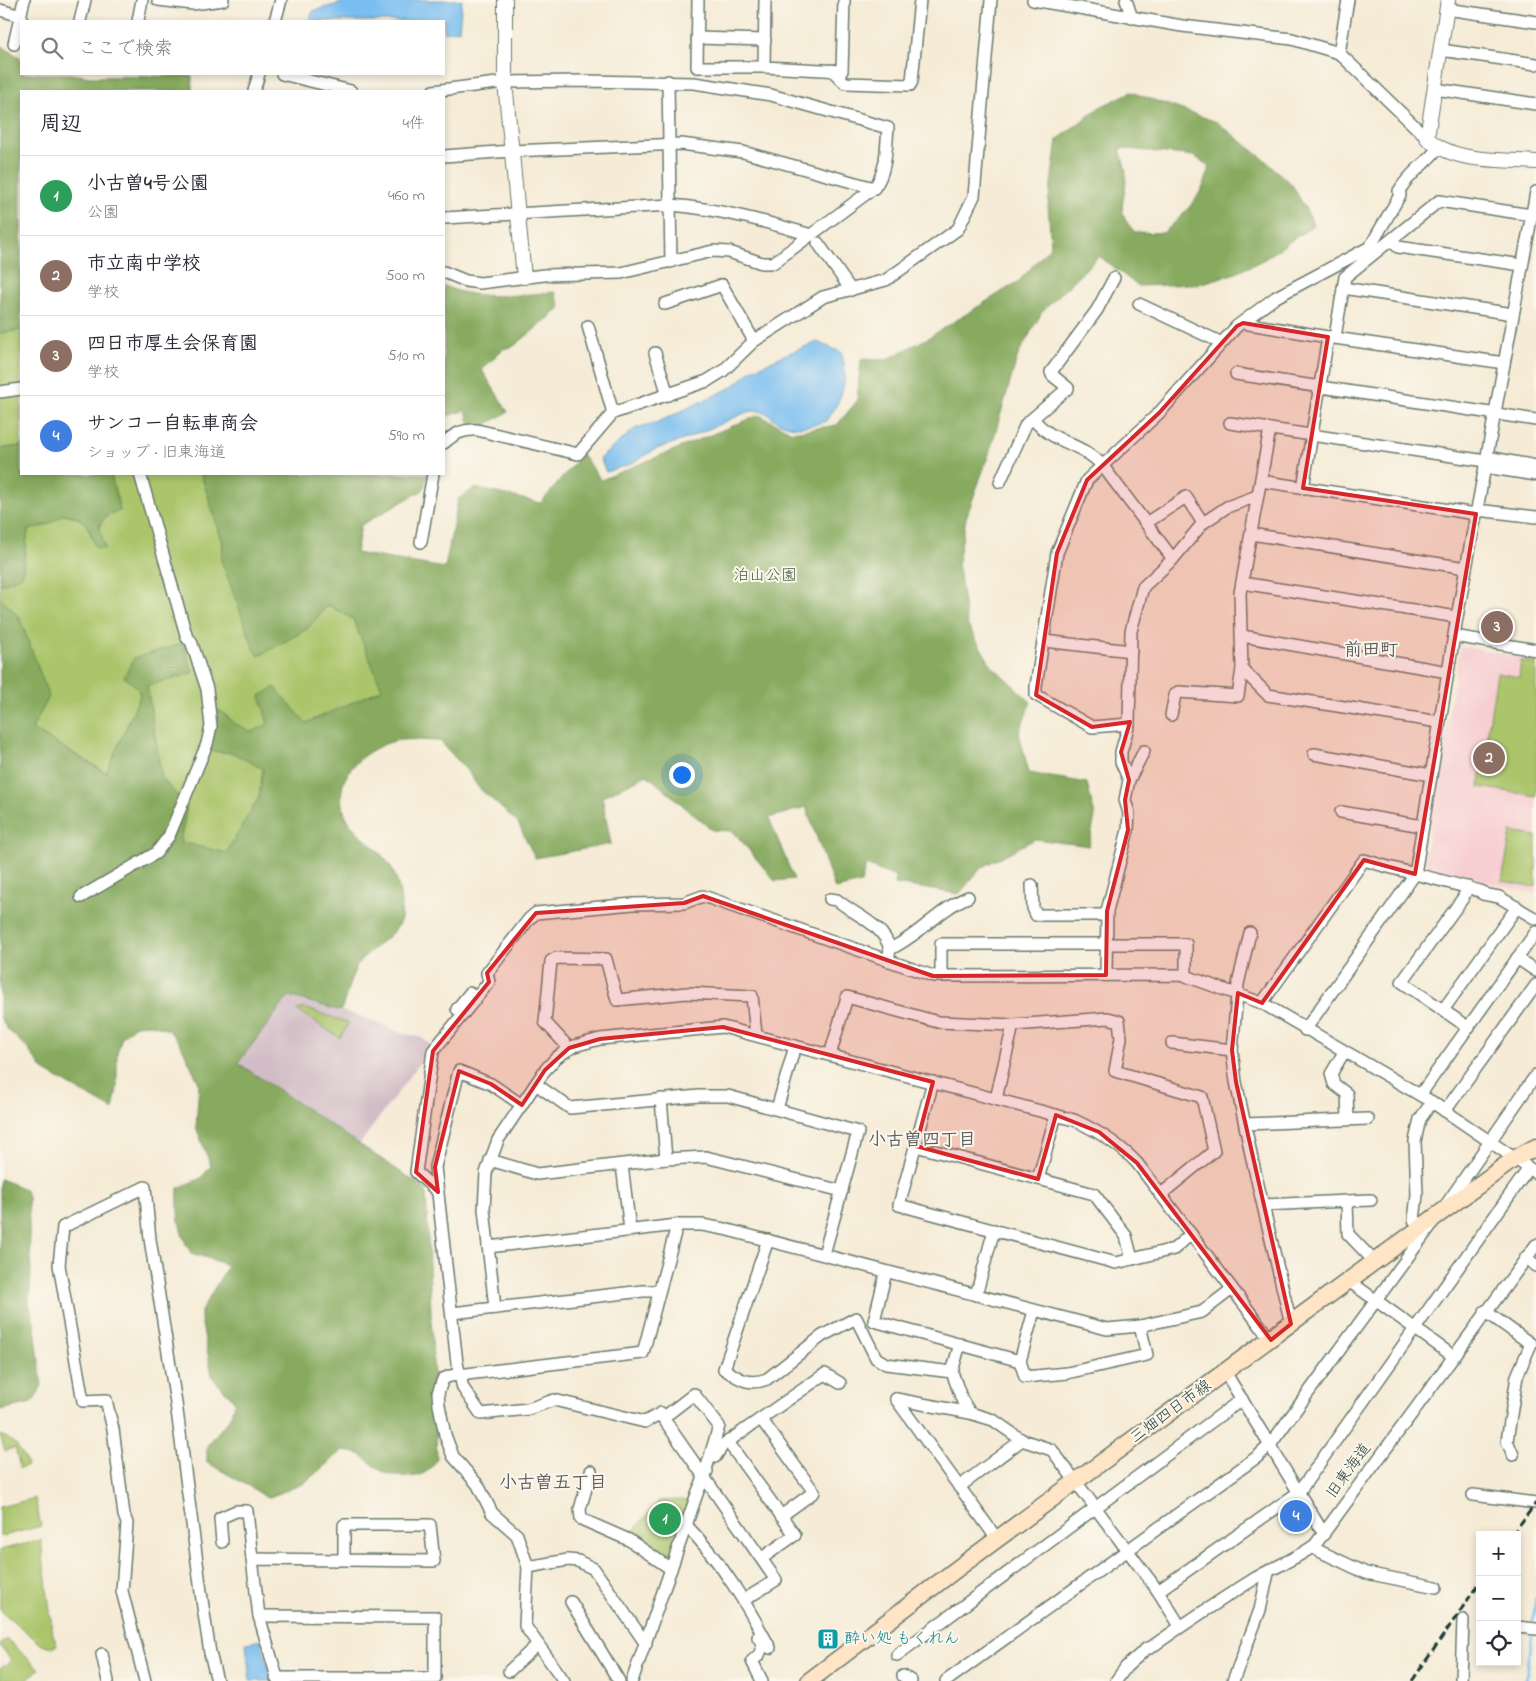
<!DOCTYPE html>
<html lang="ja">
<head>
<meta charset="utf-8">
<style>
	:root { --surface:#fff; --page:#f7f7f7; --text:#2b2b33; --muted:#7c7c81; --line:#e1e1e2; --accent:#b45309 }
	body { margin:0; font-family:"Indie Flower","Klee One",sans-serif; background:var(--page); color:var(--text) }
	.controls { position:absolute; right:15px; bottom:15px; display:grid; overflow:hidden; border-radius:0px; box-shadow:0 2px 8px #0003 }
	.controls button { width:45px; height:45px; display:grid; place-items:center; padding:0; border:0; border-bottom:1px solid var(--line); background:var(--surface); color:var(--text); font:25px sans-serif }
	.you { position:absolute; left:681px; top:774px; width:18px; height:18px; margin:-12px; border:4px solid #fff; border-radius:50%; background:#1a73e8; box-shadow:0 0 0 8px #1a73e833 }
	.badge { display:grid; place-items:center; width:32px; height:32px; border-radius:50%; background:var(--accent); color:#fff; font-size:16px; font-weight:700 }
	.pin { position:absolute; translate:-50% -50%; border:2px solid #fff; box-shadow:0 1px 5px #0006 }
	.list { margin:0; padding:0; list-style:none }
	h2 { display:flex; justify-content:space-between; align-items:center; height:65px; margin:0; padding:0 20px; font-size:21px }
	h2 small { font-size:16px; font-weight:400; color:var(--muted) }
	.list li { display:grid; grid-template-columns:32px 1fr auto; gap:15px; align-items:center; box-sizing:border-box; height:80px; padding:0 20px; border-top:1px solid var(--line) }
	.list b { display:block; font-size:19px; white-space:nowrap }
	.list p { margin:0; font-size:16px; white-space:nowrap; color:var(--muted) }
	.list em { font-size:16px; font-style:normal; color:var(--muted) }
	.icon { flex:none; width:28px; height:28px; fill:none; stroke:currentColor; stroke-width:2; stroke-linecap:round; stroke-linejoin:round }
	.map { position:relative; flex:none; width:1536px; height:1681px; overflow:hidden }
	.search { position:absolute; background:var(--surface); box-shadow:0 2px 8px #0003; left:20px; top:20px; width:425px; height:55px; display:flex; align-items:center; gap:12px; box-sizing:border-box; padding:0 18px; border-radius:0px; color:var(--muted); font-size:19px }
	.panel { position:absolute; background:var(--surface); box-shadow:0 2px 8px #0003; left:20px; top:90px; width:425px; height:385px; border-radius:0px }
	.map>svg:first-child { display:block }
</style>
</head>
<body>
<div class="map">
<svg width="1536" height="1681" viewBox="0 0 1536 1681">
	<rect width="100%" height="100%" fill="#fbf7ec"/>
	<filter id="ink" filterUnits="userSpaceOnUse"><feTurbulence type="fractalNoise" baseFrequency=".02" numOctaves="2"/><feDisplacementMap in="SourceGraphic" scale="10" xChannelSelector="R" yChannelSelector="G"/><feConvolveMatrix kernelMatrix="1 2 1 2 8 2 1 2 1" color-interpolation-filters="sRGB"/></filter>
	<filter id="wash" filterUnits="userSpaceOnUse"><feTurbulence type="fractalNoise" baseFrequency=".0096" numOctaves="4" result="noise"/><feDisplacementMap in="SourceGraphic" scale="20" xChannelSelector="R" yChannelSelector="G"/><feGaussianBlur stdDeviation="1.12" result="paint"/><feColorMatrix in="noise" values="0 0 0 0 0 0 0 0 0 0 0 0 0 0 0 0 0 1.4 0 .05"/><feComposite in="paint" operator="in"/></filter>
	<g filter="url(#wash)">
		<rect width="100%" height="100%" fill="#f5ebd6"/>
		<polygon fill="#f7cfd2" points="1460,646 1536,659 1536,894 1429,868 1425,856"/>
		<polygon fill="#d2bdc6" points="289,996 359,1016 399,1032 422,1038 432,1046 359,1145 238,1063"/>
		<g fill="#aac56b" stroke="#648150">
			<polygon points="21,330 21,446 0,449 0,333"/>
			<path d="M117 474H201L223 543 222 560 259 656 307 629 328 605 353 619 383 689 306 723 268 724 252 733 236 724 219 710 210 751 233 753 263 768 259 797 227 853 180 842 187 806 162 779 147 686 183 643 138 688 140 696 107 773 32 729 19 616 0 597V585L22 576 28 530 47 525 64 514C87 519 88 525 95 546 99 527 99 516 120 511L111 476Z"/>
			<polygon points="1521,661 1536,663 1536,796 1479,787 1497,673 1519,677"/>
			<polygon points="1511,832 1536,836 1536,887 1502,881"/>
			<polygon points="304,1008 349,1023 340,1038 297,1010"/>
			<path d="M0 1435C13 1438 25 1454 27 1466L20 1468 15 1448 5 1451Z"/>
			<polygon points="35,1498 41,1526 0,1537 0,1507"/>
			<polygon points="678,1500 693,1501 668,1565 629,1536 659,1501"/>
			<polygon points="41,1540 53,1635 57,1645 51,1648 42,1645 0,1610 0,1550"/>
			<polygon points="7,1639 39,1669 26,1681 0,1681 0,1669 11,1660 0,1645"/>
		</g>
		<g fill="#87aa5f" stroke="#53744a" fill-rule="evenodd">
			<polygon points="0,45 21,58 21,74 70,74 91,77 192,76 192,91 21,91 21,330 0,333"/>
			<path d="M1131 92 1217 122 1266 161 1293 186 1314 225 1263 260 1236 273 1199 284 1138 286 1099 256 1042 312 1018 355 989 454 966 518 958 563 967 624 991 665 1031 702 1019 733 1029 773 1087 783 1095 816 1089 846 1035 839 982 867 959 894 895 884 896 877 866 865 861 883 835 889 806 807 769 818 794 879 775 881 733 831 712 830 647 775 602 797 611 844 535 858 518 823 478 787 469 773 440 741C426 741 408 738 395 741 362 749 329 780 346 816 355 835 374 844 386 860 399 876 402 898 401 918 399 933 369 950 360 961 352 970 346 998 341 1011L289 996 238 1063 426 1189 437 1459C428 1480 402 1480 383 1472 375 1468 369 1460 361 1455 356 1452 348 1452 342 1451L303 1484 267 1498C248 1484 227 1475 207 1462V1446L229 1419 235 1403C229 1392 217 1387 212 1375L201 1319V1311L227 1267 219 1262 191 1253C178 1232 177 1213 178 1188L201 1178 211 1166 196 1127 199 1083 180 1043 168 1030 152 1024 135 1025 122 1037 117 1053V1088L113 1110 43 1070 27 1048 7 1029 0 1017V597L19 616 49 697 32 729 106 773 140 696 138 688 124 677 134 658 183 643 193 673 147 686 162 779 187 806 180 842 226 853 259 797 263 769 233 753 210 751V713L219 710 236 724 252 732 268 724 260 696 275 687 306 723 382 689 353 619 328 605 307 629 259 656 254 649 221 560 223 543 201 474H428L423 490 361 525 356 553 445 568 458 499 475 488 541 503 582 454 601 480 759 415 792 432 837 425 857 401 861 359 886 360 928 338 1019 281 1051 246 1048 205 1057 140 1100 107ZM1120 148 1194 156 1209 166C1207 192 1182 217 1163 233L1135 232C1115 211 1124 206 1126 180 1127 170 1122 158 1120 148Z"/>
			<path d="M444 286C477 301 519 295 555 292L561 308 514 346 503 349 482 370 508 412 482 427 469 423 466 410 444 417Z"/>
			<path d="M21 446V474H117L111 476 120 511 109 513 99 525 105 549 95 547C88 526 87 518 64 514L47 525 28 530 22 576 0 585V449Z"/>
			<polygon points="0,1179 25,1189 28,1196 31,1276 29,1302 35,1327 42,1385 35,1399 28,1404 0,1410"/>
		</g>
		<g fill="#79bef0" stroke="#4c7e92">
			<polygon points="352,0 462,0 459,30 444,32 444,21 309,21 313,11"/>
			<path d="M817 342 841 352C850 379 842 398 827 421 813 425 798 430 783 424 766 418 772 408 747 412L686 439 656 449 631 464 606 472 600 458 636 428 658 422 709 398 732 387 752 370 784 355Z"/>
			<polygon points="261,1640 271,1681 250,1681 246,1643"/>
		</g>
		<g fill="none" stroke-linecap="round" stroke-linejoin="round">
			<g stroke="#79bef0" stroke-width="3">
				<polyline points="1533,1620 1536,1598"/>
				<polyline points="1526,1681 1532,1637"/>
			</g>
		</g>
	</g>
	<g filter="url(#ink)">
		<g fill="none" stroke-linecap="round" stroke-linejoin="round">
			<g stroke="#6a7a6d" stroke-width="14">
				<g id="minor">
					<polyline points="158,0 193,4 223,0"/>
					<polyline points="698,0 697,67 764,67"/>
					<polyline points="765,0 764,67 842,71 844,0"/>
					<polyline points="1033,0 1182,26 1292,39 1339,53 1427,138"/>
					<polyline points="1126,0 1132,18"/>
					<polyline points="1446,9 1536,22"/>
					<polyline points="0,10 21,16"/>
					<polyline points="80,21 85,0"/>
					<polyline points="138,21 142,0"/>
					<polyline points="275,21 281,0"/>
					<polyline points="697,38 765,40"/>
					<polyline points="14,44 24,0"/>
					<polyline points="1441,50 1536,64"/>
					<polyline points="1339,53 1348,0"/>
					<polyline points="832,70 845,83 910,85 912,81 920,0"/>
					<polyline points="282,74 351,91"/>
					<polyline points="668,81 671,262"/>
					<polyline points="1435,89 1536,104"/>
					<polyline points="254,91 259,74"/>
					<path d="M433 91 505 82 583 81 694 83 771 95 888 128C886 147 887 172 874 188L773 263H762L729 252 713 251 621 273 544 275 480 283 466 281 444 272"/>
					<polyline points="444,156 511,151 681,144 743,152 874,188"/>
					<path d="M444 218 671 205C719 209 764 221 811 235"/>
					<polyline points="1392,241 1398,247 1522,265"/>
					<polyline points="818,243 851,290"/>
					<polyline points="1343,288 1513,314"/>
					<polyline points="665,304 722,285 754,341"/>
					<polyline points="1139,304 1220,342"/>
					<polyline points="1243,323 1328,337"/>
					<polyline points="588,326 613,413"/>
					<polyline points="1335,337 1345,277 1439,201 1532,215"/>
					<polyline points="655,353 668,395"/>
					<polyline points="1236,374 1536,420"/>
					<polyline points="0,392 21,389"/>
					<path d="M1033 419C1054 444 1080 442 1102 465L1173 559"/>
					<polyline points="1230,423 1486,461"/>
					<polyline points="1270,429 1240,593 1242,669 1268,695 1439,722"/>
					<path d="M444 443C454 434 463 429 477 430L578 454 613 413 707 381 723 371 754 341 823 297 886 280 958 229 974 196 991 0"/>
					<polyline points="1487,457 1536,466"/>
					<polyline points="1485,467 1536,475"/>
					<polyline points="1261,481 1476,514"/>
					<polyline points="1000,482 1026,424 1068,388 1052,375 1051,372 1097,310 1114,278"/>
					<polyline points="1303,488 1328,337 1504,363"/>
					<polyline points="1477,510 1536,517"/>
					<polyline points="1146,523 1186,497 1203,523"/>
					<polyline points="1251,534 1466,568"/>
					<polyline points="421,542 433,474"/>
					<polyline points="1242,583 1457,617"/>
					<polyline points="1242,636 1448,672"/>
					<polyline points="1454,636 1536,650"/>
					<polyline points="1044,641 1131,651"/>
					<polyline points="1171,715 1175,695 1178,692 1238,696 1242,669"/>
					<path d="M1129 724 1092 727 1036 695V686L1057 553 1087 480 1159 413 1237 326 1276 297 1370 247 1400 195 1399 191C1410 172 1425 165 1438 148"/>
					<polyline points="1314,754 1431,775"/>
					<polyline points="1129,780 1144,751"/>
					<polyline points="1341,812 1422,826"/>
					<polyline points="1032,885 1033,908 1036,915 1107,915"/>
					<polyline points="1468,887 1463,898 1402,982 1469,1028"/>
					<polyline points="81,897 156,853 169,836 207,744 211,726 207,689 191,641 187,638 140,474"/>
					<path d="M830 899 837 900C856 916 883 924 890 949"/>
					<polyline points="1250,933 1238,984 1232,1050 1236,1082 1252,1159 1291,1324"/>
					<polyline points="1517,958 1536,971"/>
					<path d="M888 961 890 949C919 936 939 909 968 897"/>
					<polyline points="1106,975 1107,911 1128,830 1129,813 1125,800 1129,780 1121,762 1121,752 1129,724 1131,631 1143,587 1173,559 1203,523 1227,507 1257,496"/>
					<polyline points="941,976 941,944 1186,944 1186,976"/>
					<path d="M1262 1003 1364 860C1403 872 1443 880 1483 892V894L1499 897 1536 919"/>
					<polyline points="457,1009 470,993"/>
					<polyline points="1443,1010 1517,907"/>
					<polyline points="1305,1030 1415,874 1457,617 1536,192"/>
					<polyline points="1172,1043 1232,1050"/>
					<polyline points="569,1048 545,1022 551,961 556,958 606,959 617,1000 687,993 752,996 756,1035"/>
					<polyline points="1344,1052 1331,1074 1334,1084 1347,1094 1348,1119"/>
					<polyline points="830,1055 847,997 938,1022 1013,1025 1108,1018 1119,1021 1121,1038 1115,1071 1202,1097 1214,1151 1160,1195"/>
					<polyline points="933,1082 899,1205 1116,1263 1174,1249 1191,1234"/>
					<polyline points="537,1085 570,1108 699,1096 728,1096 858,1132 824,1254"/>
					<polyline points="1420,1095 1536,932"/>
					<polyline points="661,1099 666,1159"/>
					<polyline points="996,1099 1013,1025"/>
					<polyline points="522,1105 491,1084 459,1071 435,1167 457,1363 463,1388 481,1414 528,1409 554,1400 645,1422 661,1413 663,1418 694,1394 719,1426 704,1476"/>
					<polyline points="777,1109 795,1046"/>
					<polyline points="1445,1111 1536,985"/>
					<polyline points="1246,1124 1368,1119"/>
					<polyline points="916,1146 1094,1194 1126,1236 1132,1259"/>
					<polyline points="490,1160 537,1174 666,1159 706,1157 842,1191"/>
					<polyline points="622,1165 630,1230"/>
					<polyline points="1038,1179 1056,1115"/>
					<polyline points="438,1192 416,1172 433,1051 489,982 487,973 529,919 536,913 633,904 684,903 703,896 933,976 1183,975 1262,1003 1432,1102 1536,1173"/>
					<polyline points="1347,1201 1371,1200"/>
					<polyline points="1263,1205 1347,1201 1348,1234 1374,1261"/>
					<polyline points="1446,1205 1536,1075"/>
					<polyline points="1423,1225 1414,1220 1417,1195 1415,1141 1420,1119 1432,1102"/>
					<path d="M768 1240 724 1369C739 1379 749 1386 767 1379L822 1336 856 1318 876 1358 886 1364 952 1372 960 1344"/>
					<polyline points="488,1247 677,1225 702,1225 724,1229 1107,1329 1140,1326 1202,1312 1232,1289"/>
					<polyline points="1526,1257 1536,1266"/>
					<polyline points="886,1272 874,1321 1020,1361"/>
					<polyline points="1349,1281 1453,1356"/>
					<polyline points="976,1295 994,1230"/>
					<path d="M495 1308 484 1209 486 1173 498 1140 545 1070 557 1057 574 1046 600 1039 723 1027 1074 1120C1098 1131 1119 1144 1137 1163L1271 1340"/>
					<polyline points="1034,1311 1020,1361 1025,1377 1067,1373 1147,1355 1140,1326"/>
					<polyline points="1485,1311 1531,1344 1517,1376 1507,1441 1513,1455"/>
					<polyline points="452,1313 643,1291 659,1291"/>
					<polyline points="952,1372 962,1400 970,1413"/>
					<polyline points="1225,1372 1324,1534"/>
					<polyline points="896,1399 970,1413 993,1420 1022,1440 1052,1450 1158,1591 1180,1626"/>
					<polyline points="896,1399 997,1539"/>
					<polyline points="663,1418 776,1580 744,1600"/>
					<polyline points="761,1419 814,1492 781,1516"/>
					<polyline points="728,1442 795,1535 762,1558"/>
					<polyline points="715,1457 723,1445 825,1374 840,1383"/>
					<polyline points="591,1471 580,1509 581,1519 629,1540 671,1569"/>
					<polyline points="959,1487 1022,1440"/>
					<polyline points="1473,1495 1536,1503"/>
					<path d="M686 1525C721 1561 746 1603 770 1648"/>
					<polyline points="222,1542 220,1518 236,1511 247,1511 252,1559"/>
					<polyline points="1315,1545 1317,1550 1366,1573 1436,1587"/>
					<polyline points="528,1567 568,1560 578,1561 594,1569 646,1644"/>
					<polyline points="1158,1591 1299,1492 1529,1168"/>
					<polyline points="571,1602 619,1681"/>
					<polyline points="259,1616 435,1617 435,1678 276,1678"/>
					<polyline points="1517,1627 1536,1629"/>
					<polyline points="758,1637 763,1645 759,1655 752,1661 762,1681"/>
					<polyline points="102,1654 108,1681"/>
					<polyline points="897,1655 1242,1399"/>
					<polyline points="509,1671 538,1644"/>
					<polyline points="903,1676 911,1681"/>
					<polyline points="145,1681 122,1591 127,1523 124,1515 113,1429 106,1400 83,1401 59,1265 63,1227 145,1187 150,1239 176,1403 203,1607 210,1653 217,1681"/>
					<polyline points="278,1681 259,1616 252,1559 434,1561 430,1525 344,1525 344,1560"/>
					<polyline points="564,1681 525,1626 528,1567 517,1535 492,1513 478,1485 453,1456 445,1435 439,1405 438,1393 443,1379 450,1376 643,1353 677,1225"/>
					<polyline points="632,1681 698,1491 707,1471"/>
					<polyline points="946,1681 1257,1457 1270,1445 1432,1224"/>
					<path d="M1116 1681 1126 1667 1147 1648H1150C1184 1624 1219 1601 1254 1579 1274 1567 1296 1559 1315 1545L1536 1245"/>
					<polyline points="1233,1681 1260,1610 1268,1573"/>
					<polyline points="1461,1681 1463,1620"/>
				</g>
			</g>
			<g stroke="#6a7a6d" stroke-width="16">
				<g id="tertiary">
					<polyline points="505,0 505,82 524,277"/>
					<path d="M1448 0 1427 138C1454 164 1501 159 1536 162"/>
				</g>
			</g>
			<g stroke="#6a7a6d" stroke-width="19">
				<polyline id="secondary" points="809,1681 962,1565 1514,1159 1536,1147"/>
			</g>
			<use href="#minor" stroke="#fff" stroke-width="11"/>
			<use href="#tertiary" stroke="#fff" stroke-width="14"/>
			<use href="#secondary" stroke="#ffe4c6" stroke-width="16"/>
			<g stroke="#1f3d34" stroke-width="3" stroke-dasharray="8 4" stroke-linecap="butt">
				<polyline points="1512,1535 1536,1503"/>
				<polyline points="1412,1681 1480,1582"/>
			</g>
		</g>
	</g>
	<path fill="#d62828" fill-opacity="0.2" stroke="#d62828" stroke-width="4" stroke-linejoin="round" d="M1243 323 1328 337 1303 488 1476 514 1415 874 1364 860 1262 1003 1238 993 1232 1050 1236 1082 1291 1324 1271 1340 1137 1163 1099 1132 1056 1115 1038 1179 916 1146 933 1082 723 1027 600 1039 569 1048 545 1070 522 1105 491 1084 459 1071 435 1167 438 1192 416 1172 433 1051 489 982 487 973 536 913 684 903 703 896 933 976 1106 975 1107 911 1128 830 1125 800 1129 780 1121 752 1130 722 1092 727 1036 695 1057 553 1087 480 1159 413 1237 326Z"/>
	<defs>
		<g id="building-square" transform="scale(1.125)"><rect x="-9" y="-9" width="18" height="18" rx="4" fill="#0f9aa8" stroke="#fbf7ec"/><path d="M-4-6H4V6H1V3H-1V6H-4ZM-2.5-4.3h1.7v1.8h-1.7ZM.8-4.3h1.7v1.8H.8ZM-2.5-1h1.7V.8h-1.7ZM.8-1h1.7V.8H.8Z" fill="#fff"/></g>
	</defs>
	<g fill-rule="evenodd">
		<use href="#building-square" x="828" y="1639"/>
	</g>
	<g text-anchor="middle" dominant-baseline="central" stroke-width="4" stroke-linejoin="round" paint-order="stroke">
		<g font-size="16" fill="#425f42" stroke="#fbf7ec">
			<text x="765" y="576">泊山公園</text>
		</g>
		<g font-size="16" fill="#1f3d34" stroke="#fbf7ec">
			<text transform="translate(1171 1412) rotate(-36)">三畑四日市線</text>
			<text transform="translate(1349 1471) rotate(-54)">旧東海道</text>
		</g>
		<g font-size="16" fill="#0d838f" stroke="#fbf7ec" text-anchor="start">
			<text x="844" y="1639">酔い処 もくれん</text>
		</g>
		<g font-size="18" font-weight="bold" fill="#5b5c5f" stroke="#fbf7ec">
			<text x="1371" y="651">前田町</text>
			<text x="922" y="1141">小古曽四丁目</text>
			<text x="553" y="1484">小古曽五丁目</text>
		</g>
	</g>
</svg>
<div class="controls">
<button>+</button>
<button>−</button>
<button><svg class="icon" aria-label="locate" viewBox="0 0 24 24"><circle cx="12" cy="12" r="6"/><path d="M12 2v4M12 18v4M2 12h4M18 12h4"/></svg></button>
</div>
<div class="you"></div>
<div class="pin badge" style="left:665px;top:1519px;background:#2e9e5b">1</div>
<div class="pin badge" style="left:1489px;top:758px;background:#8d6e63">2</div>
<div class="pin badge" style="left:1497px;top:627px;background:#8d6e63">3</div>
<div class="pin badge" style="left:1296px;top:1516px;background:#3f7fe0">4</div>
<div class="search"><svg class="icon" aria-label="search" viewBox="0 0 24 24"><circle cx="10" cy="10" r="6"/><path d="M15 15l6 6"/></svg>ここで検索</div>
<section class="panel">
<h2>周辺<small>4件</small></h2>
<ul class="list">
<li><span class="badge" style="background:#2e9e5b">1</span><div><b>小古曽4号公園</b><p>公園</p></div><em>460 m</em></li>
<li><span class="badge" style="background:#8d6e63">2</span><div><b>市立南中学校</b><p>学校</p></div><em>500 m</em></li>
<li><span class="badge" style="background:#8d6e63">3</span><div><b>四日市厚生会保育園</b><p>学校</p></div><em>510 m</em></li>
<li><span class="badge" style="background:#3f7fe0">4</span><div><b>サンコー自転車商会</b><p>ショップ · 旧東海道</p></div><em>590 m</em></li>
</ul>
</section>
</div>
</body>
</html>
